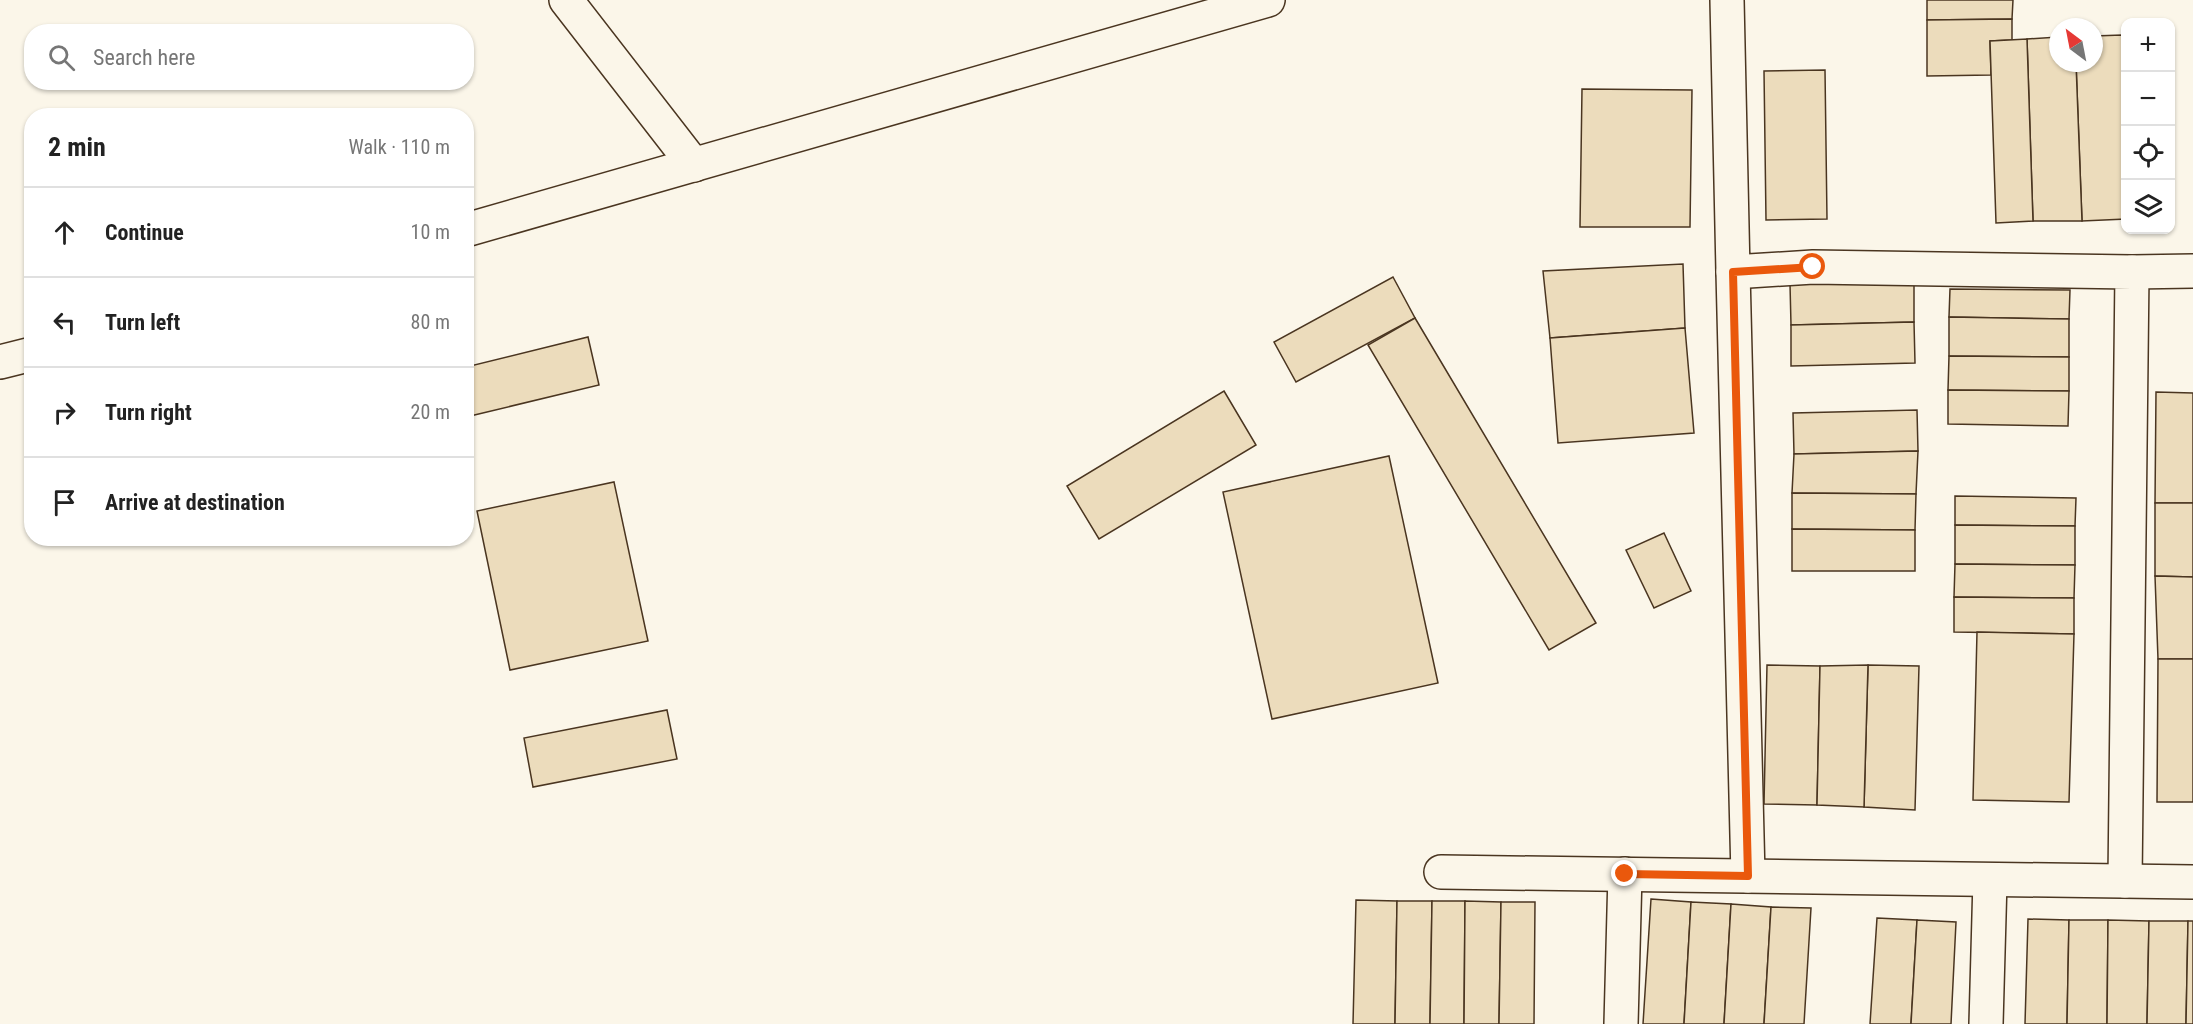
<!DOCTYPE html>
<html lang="en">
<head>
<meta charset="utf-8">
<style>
	:root { --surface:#fff; --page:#f2f2f2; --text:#222; --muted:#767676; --line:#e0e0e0 }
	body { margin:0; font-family:"Roboto Condensed",sans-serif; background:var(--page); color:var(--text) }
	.controls { position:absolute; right:18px; top:18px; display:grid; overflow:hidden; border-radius:12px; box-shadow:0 2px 4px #0004 }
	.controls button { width:54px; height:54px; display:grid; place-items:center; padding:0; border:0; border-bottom:2px solid var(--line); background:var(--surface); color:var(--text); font:30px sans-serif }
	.compass { position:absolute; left:2049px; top:18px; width:54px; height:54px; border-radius:50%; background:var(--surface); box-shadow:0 2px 4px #0004; rotate:328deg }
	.stop { position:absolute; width:18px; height:18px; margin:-14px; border:4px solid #ea580c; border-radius:50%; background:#fff }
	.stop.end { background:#ea580c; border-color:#fff; box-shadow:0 2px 6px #0008 }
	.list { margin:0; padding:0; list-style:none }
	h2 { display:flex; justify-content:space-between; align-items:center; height:78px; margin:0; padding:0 24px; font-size:26px }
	h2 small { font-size:20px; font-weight:400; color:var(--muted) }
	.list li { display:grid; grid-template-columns:39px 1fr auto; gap:18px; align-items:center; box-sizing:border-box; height:90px; padding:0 24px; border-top:2px solid var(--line) }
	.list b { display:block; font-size:22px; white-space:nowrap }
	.list em { font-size:20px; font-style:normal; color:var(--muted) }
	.icon { flex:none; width:33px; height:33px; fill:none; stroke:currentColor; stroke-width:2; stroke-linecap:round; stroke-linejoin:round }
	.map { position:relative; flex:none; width:2193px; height:1024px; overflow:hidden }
	.search { position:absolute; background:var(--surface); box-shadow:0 2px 4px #0004; left:24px; top:24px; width:450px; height:66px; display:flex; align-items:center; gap:15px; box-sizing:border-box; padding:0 21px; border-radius:24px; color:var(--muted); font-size:22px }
	.panel { position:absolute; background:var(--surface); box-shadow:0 2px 4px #0004; left:24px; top:108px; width:450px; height:438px; border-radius:24px }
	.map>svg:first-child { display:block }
</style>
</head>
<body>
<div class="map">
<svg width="2193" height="1024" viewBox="0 0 2193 1024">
	<rect width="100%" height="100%" fill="#fbf6e9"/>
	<g fill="#ecdcbc" stroke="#4a3520" stroke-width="1.5">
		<polygon points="1927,0 2013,0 2012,19 1927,20"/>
		<polygon points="2012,19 2012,40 1990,41 1991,75 1927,76 1927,20"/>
		<polygon points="2122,35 2126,121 2126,219 2082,221 2076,63 2094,63 2094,36"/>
		<polygon points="2058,37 2058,63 2076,63 2082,221 2033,221 2027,39"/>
		<polygon points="2027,39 2033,221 1996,223 1990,41"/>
		<polygon points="1825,70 1827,219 1766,220 1764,71"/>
		<polygon points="1582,89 1692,90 1690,227 1580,227"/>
		<polygon points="1683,264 1685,328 1550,338 1543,271"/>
		<polygon points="1393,277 1415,318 1296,382 1274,342"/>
		<polygon points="1914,282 1914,322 1791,325 1790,284"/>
		<polygon points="1950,289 2070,290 2069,319 1949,317"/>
		<polygon points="1949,317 2069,319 2069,357 1949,356"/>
		<polygon points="1415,318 1596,623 1549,650 1368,345"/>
		<polygon points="1914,322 1915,363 1791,366 1791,325"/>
		<polygon points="1685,328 1694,433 1558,443 1550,338"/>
		<polygon points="588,337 599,385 466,417 466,367"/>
		<polygon points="1949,356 2069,357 2069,391 1948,390"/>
		<polygon points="1948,390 2069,391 2068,426 1948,424"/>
		<polygon points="1224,391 1256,445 1099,539 1067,486"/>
		<polygon points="2156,392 2193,393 2193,503 2155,503"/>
		<polygon points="1917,410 1918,451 1794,454 1793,413"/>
		<polygon points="1918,451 1916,494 1792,493 1794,454"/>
		<polygon points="1389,456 1438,683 1272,719 1223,492"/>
		<polygon points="614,482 648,641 510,670 477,511"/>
		<polygon points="1792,493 1916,494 1915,530 1792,529"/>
		<polygon points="1955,496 2076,498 2075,526 1955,525"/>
		<polygon points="2155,503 2193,503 2193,577 2155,576"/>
		<polygon points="1955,525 2075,526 2075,565 1955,564"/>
		<polygon points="1792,529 1915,530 1915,571 1792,571"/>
		<polygon points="1664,533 1691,591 1654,608 1626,550"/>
		<polygon points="1955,564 2075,565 2074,598 1954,597"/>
		<polygon points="2155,576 2193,577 2193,659 2158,659"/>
		<polygon points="1954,597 2074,598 2074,634 1954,632"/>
		<polygon points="1977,632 2074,634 2069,802 1973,800"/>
		<polygon points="2158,659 2193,659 2193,802 2157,802"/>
		<polygon points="1767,665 1820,666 1817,805 1764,804"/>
		<polygon points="1868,665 1919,666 1915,810 1864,807"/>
		<polygon points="1868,665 1864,807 1817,805 1820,666"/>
		<polygon points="667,710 677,759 533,787 524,738"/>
		<polygon points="1651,899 1691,902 1684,1024 1643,1024"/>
		<polygon points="1356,900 1397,901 1395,1024 1353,1024"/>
		<polygon points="1397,901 1432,901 1430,1024 1395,1024"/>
		<polygon points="1432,901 1465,901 1464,1024 1430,1024"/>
		<polygon points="1465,901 1501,902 1499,1024 1464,1024"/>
		<polygon points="1501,902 1535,902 1534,1024 1499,1024"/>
		<polygon points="1691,902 1731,904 1724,1024 1684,1024"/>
		<polygon points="1731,904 1771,907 1764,1024 1724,1024"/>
		<polygon points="1771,907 1811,908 1804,1024 1764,1024"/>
		<polygon points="1877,918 1917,920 1911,1024 1870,1024"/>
		<polygon points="2028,919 2069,920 2067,1024 2025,1024"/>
		<polygon points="1917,920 1956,922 1951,1024 1911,1024"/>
		<polygon points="2069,920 2108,920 2107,1024 2067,1024"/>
		<polygon points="2108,920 2149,921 2147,1024 2107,1024"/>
		<polygon points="2149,921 2188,921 2186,1024 2147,1024"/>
		<polygon points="2188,921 2193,921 2193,1024 2186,1024"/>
	</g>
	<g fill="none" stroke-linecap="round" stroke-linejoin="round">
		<g stroke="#4a3520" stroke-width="36">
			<g id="street">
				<polyline points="566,0 694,165"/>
				<polyline points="1727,0 1733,272 1813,267 2132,272 2125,881"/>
				<polyline points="466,230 1268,0"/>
				<polyline points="1733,272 1748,876"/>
				<polyline points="2132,272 2193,271"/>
				<polyline points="0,362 32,354"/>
				<polyline points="1441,872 2193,882"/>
				<polyline points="1621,1024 1625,874"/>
				<polyline points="1986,1024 1990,880"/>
			</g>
		</g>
		<use href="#street" stroke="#fbf6e9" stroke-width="33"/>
	</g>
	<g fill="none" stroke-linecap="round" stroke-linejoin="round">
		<polyline stroke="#ea580c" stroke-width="8" points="1625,874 1748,876 1733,272 1813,267"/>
	</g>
</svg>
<div class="controls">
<button>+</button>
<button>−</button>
<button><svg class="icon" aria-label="locate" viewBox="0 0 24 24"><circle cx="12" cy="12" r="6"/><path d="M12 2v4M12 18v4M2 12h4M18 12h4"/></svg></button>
<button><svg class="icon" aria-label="layers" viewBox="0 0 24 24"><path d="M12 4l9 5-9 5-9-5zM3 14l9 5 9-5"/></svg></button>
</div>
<svg class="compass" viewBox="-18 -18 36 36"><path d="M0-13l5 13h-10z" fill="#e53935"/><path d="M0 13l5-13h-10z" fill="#767676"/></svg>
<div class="stop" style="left:1813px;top:267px"></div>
<div class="stop end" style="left:1625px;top:874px"></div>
<div class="search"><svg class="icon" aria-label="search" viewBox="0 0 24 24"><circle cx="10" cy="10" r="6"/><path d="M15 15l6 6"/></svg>Search here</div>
<section class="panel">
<h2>2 min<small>Walk · 110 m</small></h2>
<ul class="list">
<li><svg class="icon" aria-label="ahead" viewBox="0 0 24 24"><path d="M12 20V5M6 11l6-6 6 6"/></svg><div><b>Continue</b></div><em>10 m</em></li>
<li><svg class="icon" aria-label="left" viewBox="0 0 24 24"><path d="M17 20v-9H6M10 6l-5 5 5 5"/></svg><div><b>Turn left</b></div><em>80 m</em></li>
<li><svg class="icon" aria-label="right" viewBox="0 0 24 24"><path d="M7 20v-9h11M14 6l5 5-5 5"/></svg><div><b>Turn right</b></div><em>20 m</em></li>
<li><svg class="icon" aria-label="arrive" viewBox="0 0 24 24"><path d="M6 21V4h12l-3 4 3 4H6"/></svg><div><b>Arrive at destination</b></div></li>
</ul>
</section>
</div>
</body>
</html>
